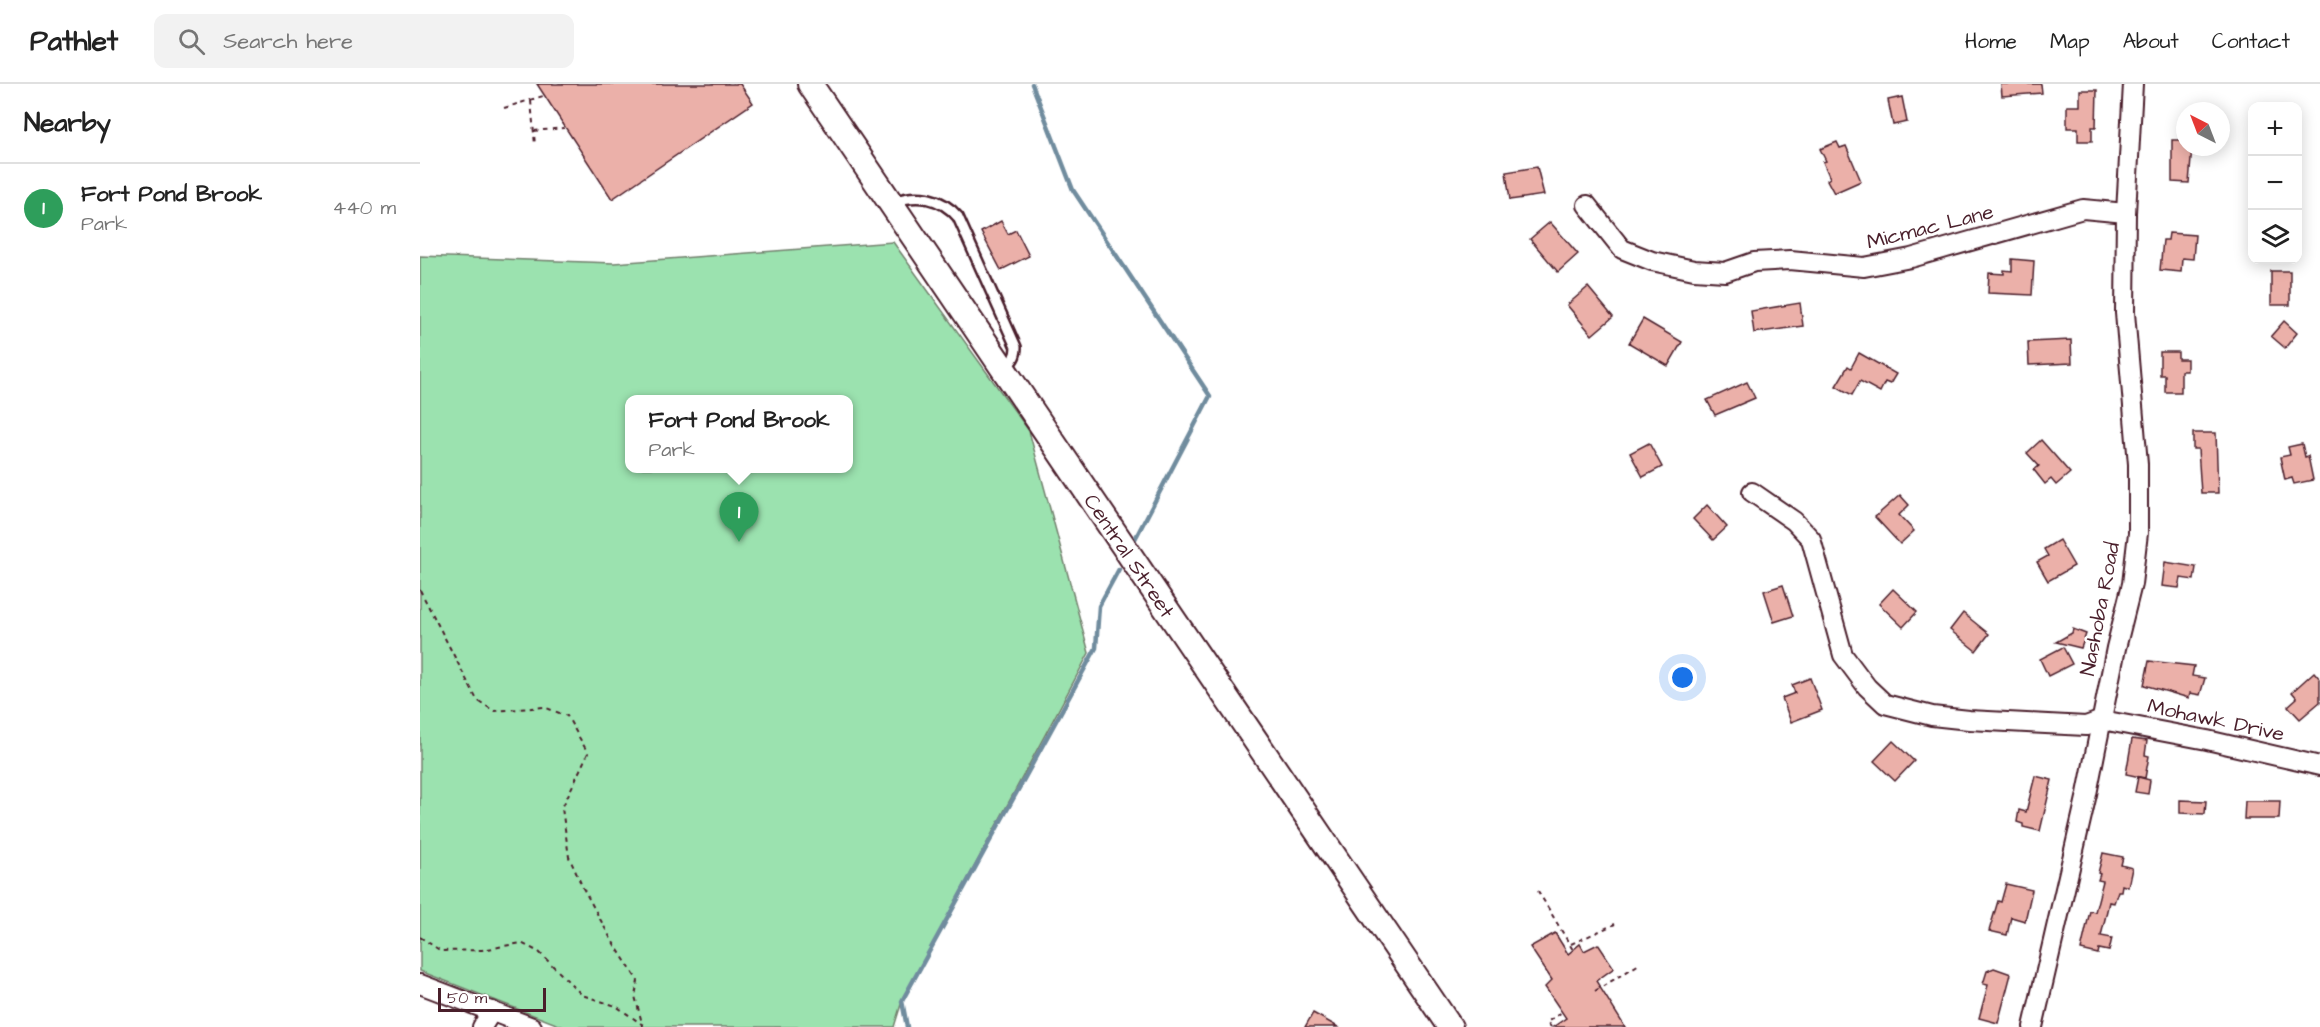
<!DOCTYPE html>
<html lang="en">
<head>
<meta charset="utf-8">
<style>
	:root { --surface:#fff; --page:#f2f2f2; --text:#222; --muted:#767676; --line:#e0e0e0; --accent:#c8321e }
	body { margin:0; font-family:"Architects Daughter",sans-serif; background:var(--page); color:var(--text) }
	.controls { position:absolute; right:18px; top:18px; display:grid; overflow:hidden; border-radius:12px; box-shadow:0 3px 15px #0003 }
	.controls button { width:54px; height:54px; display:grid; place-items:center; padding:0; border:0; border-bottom:2px solid var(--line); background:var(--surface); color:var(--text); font:30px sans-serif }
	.compass { position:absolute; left:1756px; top:18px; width:54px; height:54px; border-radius:50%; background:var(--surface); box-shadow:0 3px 15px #0003; rotate:318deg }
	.scale { position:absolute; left:18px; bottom:15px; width:108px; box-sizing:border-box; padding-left:6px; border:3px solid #4a1f2b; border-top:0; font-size:16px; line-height:21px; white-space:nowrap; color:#4a1f2b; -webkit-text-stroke:4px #fff; paint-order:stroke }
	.you { position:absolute; left:1263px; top:594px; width:21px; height:21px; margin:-15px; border:4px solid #fff; border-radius:50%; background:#1a73e8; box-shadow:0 0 0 9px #1a73e833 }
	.badge { display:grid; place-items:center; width:39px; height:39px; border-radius:50%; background:var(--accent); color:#fff; font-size:20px; font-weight:700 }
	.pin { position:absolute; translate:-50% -50px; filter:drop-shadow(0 2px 3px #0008) }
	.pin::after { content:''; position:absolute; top:32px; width:21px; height:18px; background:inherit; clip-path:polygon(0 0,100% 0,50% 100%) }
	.popup { position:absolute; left:205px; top:311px; width:228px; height:78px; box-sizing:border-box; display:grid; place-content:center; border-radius:12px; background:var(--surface); filter:drop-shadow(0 2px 4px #0005); font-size:20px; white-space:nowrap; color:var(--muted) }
	.popup b { font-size:22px; color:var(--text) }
	.popup::after { content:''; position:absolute; left:50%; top:100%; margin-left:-12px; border:12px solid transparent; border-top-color:var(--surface) }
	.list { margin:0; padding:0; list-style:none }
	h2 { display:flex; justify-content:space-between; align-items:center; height:78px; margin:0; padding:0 24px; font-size:26px }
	h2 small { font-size:20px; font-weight:400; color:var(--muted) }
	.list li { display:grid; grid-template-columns:39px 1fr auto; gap:18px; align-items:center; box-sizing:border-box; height:90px; padding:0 24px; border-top:2px solid var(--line) }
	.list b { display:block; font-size:22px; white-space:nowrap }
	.list p { margin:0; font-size:20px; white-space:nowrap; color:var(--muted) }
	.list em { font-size:20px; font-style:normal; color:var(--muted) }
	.icon { flex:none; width:33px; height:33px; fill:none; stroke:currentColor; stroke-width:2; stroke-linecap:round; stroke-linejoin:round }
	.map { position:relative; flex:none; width:1900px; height:943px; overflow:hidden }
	header { display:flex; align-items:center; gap:36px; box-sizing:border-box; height:84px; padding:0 30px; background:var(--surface); border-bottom:2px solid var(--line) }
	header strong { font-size:28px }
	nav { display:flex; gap:33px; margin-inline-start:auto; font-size:21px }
	.search { width:420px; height:54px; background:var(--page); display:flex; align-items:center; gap:15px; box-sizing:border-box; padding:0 21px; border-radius:12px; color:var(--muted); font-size:22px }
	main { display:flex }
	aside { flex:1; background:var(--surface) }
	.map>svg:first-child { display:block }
</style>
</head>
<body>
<header>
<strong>Pathlet</strong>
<div class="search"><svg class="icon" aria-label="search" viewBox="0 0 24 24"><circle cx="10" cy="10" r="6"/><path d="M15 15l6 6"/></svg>Search here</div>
<nav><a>Home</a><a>Map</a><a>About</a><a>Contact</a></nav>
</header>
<main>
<aside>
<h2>Nearby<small></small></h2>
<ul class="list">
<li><span class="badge" style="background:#2e9e5b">1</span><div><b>Fort Pond Brook</b><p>Park</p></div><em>440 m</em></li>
</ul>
</aside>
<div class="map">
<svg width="1900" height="943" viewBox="0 0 1900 943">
	<rect width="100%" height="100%" fill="#fff"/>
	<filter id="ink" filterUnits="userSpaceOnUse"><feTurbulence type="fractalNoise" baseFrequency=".0167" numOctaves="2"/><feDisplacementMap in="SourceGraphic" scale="12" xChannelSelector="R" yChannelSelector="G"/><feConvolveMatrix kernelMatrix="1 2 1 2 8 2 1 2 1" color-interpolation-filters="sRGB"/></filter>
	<g filter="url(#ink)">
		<path fill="#9be2af" stroke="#72806d" stroke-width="1.5" fill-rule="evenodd" d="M473 158 609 347 669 569 482 917 474 943H144L0 887V172L194 179ZM210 316H428V384H210Z"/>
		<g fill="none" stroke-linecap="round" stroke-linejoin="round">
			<g stroke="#708c9e" stroke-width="4.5">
				<polyline points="612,0 653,106 790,312 715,455"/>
				<polyline points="487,943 482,917 676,564 679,522 699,485"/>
			</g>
		</g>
		<g fill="#ebb0a9" stroke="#4a1f2b" stroke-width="1.5">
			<polygon points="117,0 320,0 333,19 192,115"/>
			<polygon points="1581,0 1621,0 1622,9 1582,12"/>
			<polygon points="1660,6 1677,6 1676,43 1672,43 1672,57 1658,57 1658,44 1647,44 1647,22 1660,22"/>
			<polygon points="1482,13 1487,38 1473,41 1468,16"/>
			<polygon points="1752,56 1765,56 1765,63 1772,63 1769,99 1752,98"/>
			<polygon points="1417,58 1420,64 1426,62 1441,97 1414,109 1407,96 1410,94 1403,78 1406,77 1400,65"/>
			<polygon points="1117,83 1124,111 1090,116 1086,88"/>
			<polygon points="581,137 588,150 596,146 609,172 581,186 561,148"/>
			<polygon points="1130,138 1158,170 1138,188 1110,155"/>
			<polygon points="1749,149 1775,151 1773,175 1762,174 1761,188 1740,186 1743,156 1748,156"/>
			<polygon points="1592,175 1614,177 1612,211 1568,209 1569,189 1584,190 1584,186 1592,187"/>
			<rect x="1851" y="187" width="19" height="34"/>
			<polygon points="1168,203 1193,233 1172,251 1147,221"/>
			<polygon points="1380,219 1383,242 1334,249 1331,227"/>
			<polygon points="1223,235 1262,258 1248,282 1209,259"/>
			<polygon points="1864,237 1877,249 1865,264 1851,252"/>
			<polygon points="1651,256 1652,279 1609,281 1608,258"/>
			<polygon points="1740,268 1758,268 1758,275 1767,275 1767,287 1761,287 1761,308 1745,308 1745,291 1740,291"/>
			<polygon points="1439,269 1476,290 1470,300 1465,298 1460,308 1440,297 1432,311 1416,302 1428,282 1431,284"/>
			<polygon points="1327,298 1335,314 1295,331 1287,316"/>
			<polygon points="1773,349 1796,349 1798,409 1781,409 1778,365 1773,365"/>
			<polygon points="1621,356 1650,389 1636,401 1631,395 1625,400 1614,386 1619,382 1607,369"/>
			<polygon points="1229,359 1242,383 1223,393 1210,369"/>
			<polygon points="1882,360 1885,373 1888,372 1893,396 1874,400 1872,394 1865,396 1860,373 1870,371 1868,363"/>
			<polygon points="1480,411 1489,421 1479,431 1494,447 1480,460 1455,433"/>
			<polygon points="1287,421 1307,443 1293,456 1273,435"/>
			<polygon points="1639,456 1654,482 1628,497 1617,478 1628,472 1624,465"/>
			<polygon points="1745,478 1776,483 1774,496 1761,494 1759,504 1742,502"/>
			<polygon points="1363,501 1373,532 1354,538 1344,507"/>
			<polygon points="1473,505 1497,528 1483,543 1459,520"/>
			<polygon points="1543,529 1569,550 1556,567 1530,546"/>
			<polygon points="1653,545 1666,550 1661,564 1636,558 1652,549"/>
			<polygon points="1643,563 1652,580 1628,592 1620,575"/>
			<polygon points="1729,577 1774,582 1772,592 1785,594 1780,611 1770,609 1769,614 1724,601"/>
			<polygon points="1894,588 1900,595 1900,618 1880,635 1868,622 1877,614 1872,608"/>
			<polygon points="1390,594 1402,626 1371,638 1362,614 1375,609 1372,601"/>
			<polygon points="1712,655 1727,657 1725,671 1729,672 1725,694 1706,690"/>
			<polygon points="1473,657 1494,677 1475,697 1454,677"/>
			<polygon points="1615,692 1632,696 1620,747 1603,743 1603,740 1597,738 1599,726 1606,728"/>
			<polygon points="1718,693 1730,696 1728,710 1715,708"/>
			<polygon points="1760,716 1786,717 1785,730 1760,729"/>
			<polygon points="1825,717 1860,717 1859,735 1824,735"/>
			<polygon points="1683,769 1703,773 1701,781 1712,784 1708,803 1702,801 1701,807 1698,807 1694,819 1689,818 1681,852 1692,854 1689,867 1679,865 1678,870 1661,866 1670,827 1675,828 1683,797 1678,796 1680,790 1678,789"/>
			<polygon points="1586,800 1612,806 1605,837 1591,833 1587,851 1569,847 1578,817 1581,818"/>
			<polygon points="1135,849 1148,870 1160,860 1164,867 1178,860 1194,884 1176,897 1205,943 1133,943 1146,934 1125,903 1132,896 1110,863"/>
			<polygon points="1574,884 1591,890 1578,939 1559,934 1568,901 1563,900 1567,887"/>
			<polygon points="893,929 918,943 885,943"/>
		</g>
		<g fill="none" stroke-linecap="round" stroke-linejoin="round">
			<g stroke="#4a1f2b" stroke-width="14">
				<path id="lane" d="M473 118C497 109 521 113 538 133L596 263C596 274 591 278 584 285"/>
			</g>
			<g stroke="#4a1f2b" stroke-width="22">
				<g id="street">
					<polyline points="1167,121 1202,165 1232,177 1274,186 1305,188 1334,178 1370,176 1444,183 1491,174 1663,125 1706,129"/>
					<polyline points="1332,408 1374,437 1391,455 1423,571 1447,603 1465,620 1512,632 1549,636 1666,642 1682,636 1787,656 1900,682"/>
					<polyline points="0,900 112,943"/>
					<polyline points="62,943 72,927"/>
					<polyline points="1613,943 1667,710 1696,564 1712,500 1718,449 1718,380 1705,229 1706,129 1713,0"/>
				</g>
			</g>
			<g stroke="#4a1f2b" stroke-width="28">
				<polyline id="secondary" points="390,0 1030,943"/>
			</g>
			<g stroke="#4a1f2b" stroke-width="2" stroke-dasharray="4.5 4.5" stroke-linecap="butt">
				<polyline points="111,17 115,61"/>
				<polyline points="84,24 123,12"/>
				<polyline points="114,47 144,44"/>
				<polyline points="0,506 57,616 74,627 124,623 147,632 168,669 142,724 149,773 163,804 191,855 218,897 215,912 223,943"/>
				<polyline points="1118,807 1153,866"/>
				<polyline points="0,853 21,867 62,866 101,859 119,868 162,911 196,922 223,941"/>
				<polyline points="1151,860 1195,840"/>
				<polyline points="1175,907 1221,879"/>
				<polyline points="1131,943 1127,938 1142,928"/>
			</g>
			<use href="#lane" stroke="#fff" stroke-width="9"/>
			<use href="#street" stroke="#fff" stroke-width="18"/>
			<use href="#secondary" stroke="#fff" stroke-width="24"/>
		</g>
	</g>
	<g text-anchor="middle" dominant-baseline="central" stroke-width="5" stroke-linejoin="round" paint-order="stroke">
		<g font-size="21" fill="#4a1f2b" stroke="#fff">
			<text transform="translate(1510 143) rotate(-14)">Micmac Lane</text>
			<text transform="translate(709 472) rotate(56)">Central Street</text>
			<text transform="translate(1680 525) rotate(-79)">Nashoba Road</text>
			<text transform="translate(1796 636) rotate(12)">Mohawk Drive</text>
		</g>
	</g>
</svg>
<div class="controls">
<button>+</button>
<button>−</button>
<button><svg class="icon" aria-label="layers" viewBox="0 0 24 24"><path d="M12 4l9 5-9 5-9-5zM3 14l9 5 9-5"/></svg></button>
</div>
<svg class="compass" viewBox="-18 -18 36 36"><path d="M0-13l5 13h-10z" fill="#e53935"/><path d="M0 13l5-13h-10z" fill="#767676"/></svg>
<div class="scale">50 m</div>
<div class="you"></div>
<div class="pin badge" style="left:319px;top:458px;background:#2e9e5b">1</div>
<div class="popup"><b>Fort Pond Brook</b>Park</div>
</div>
</main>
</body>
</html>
